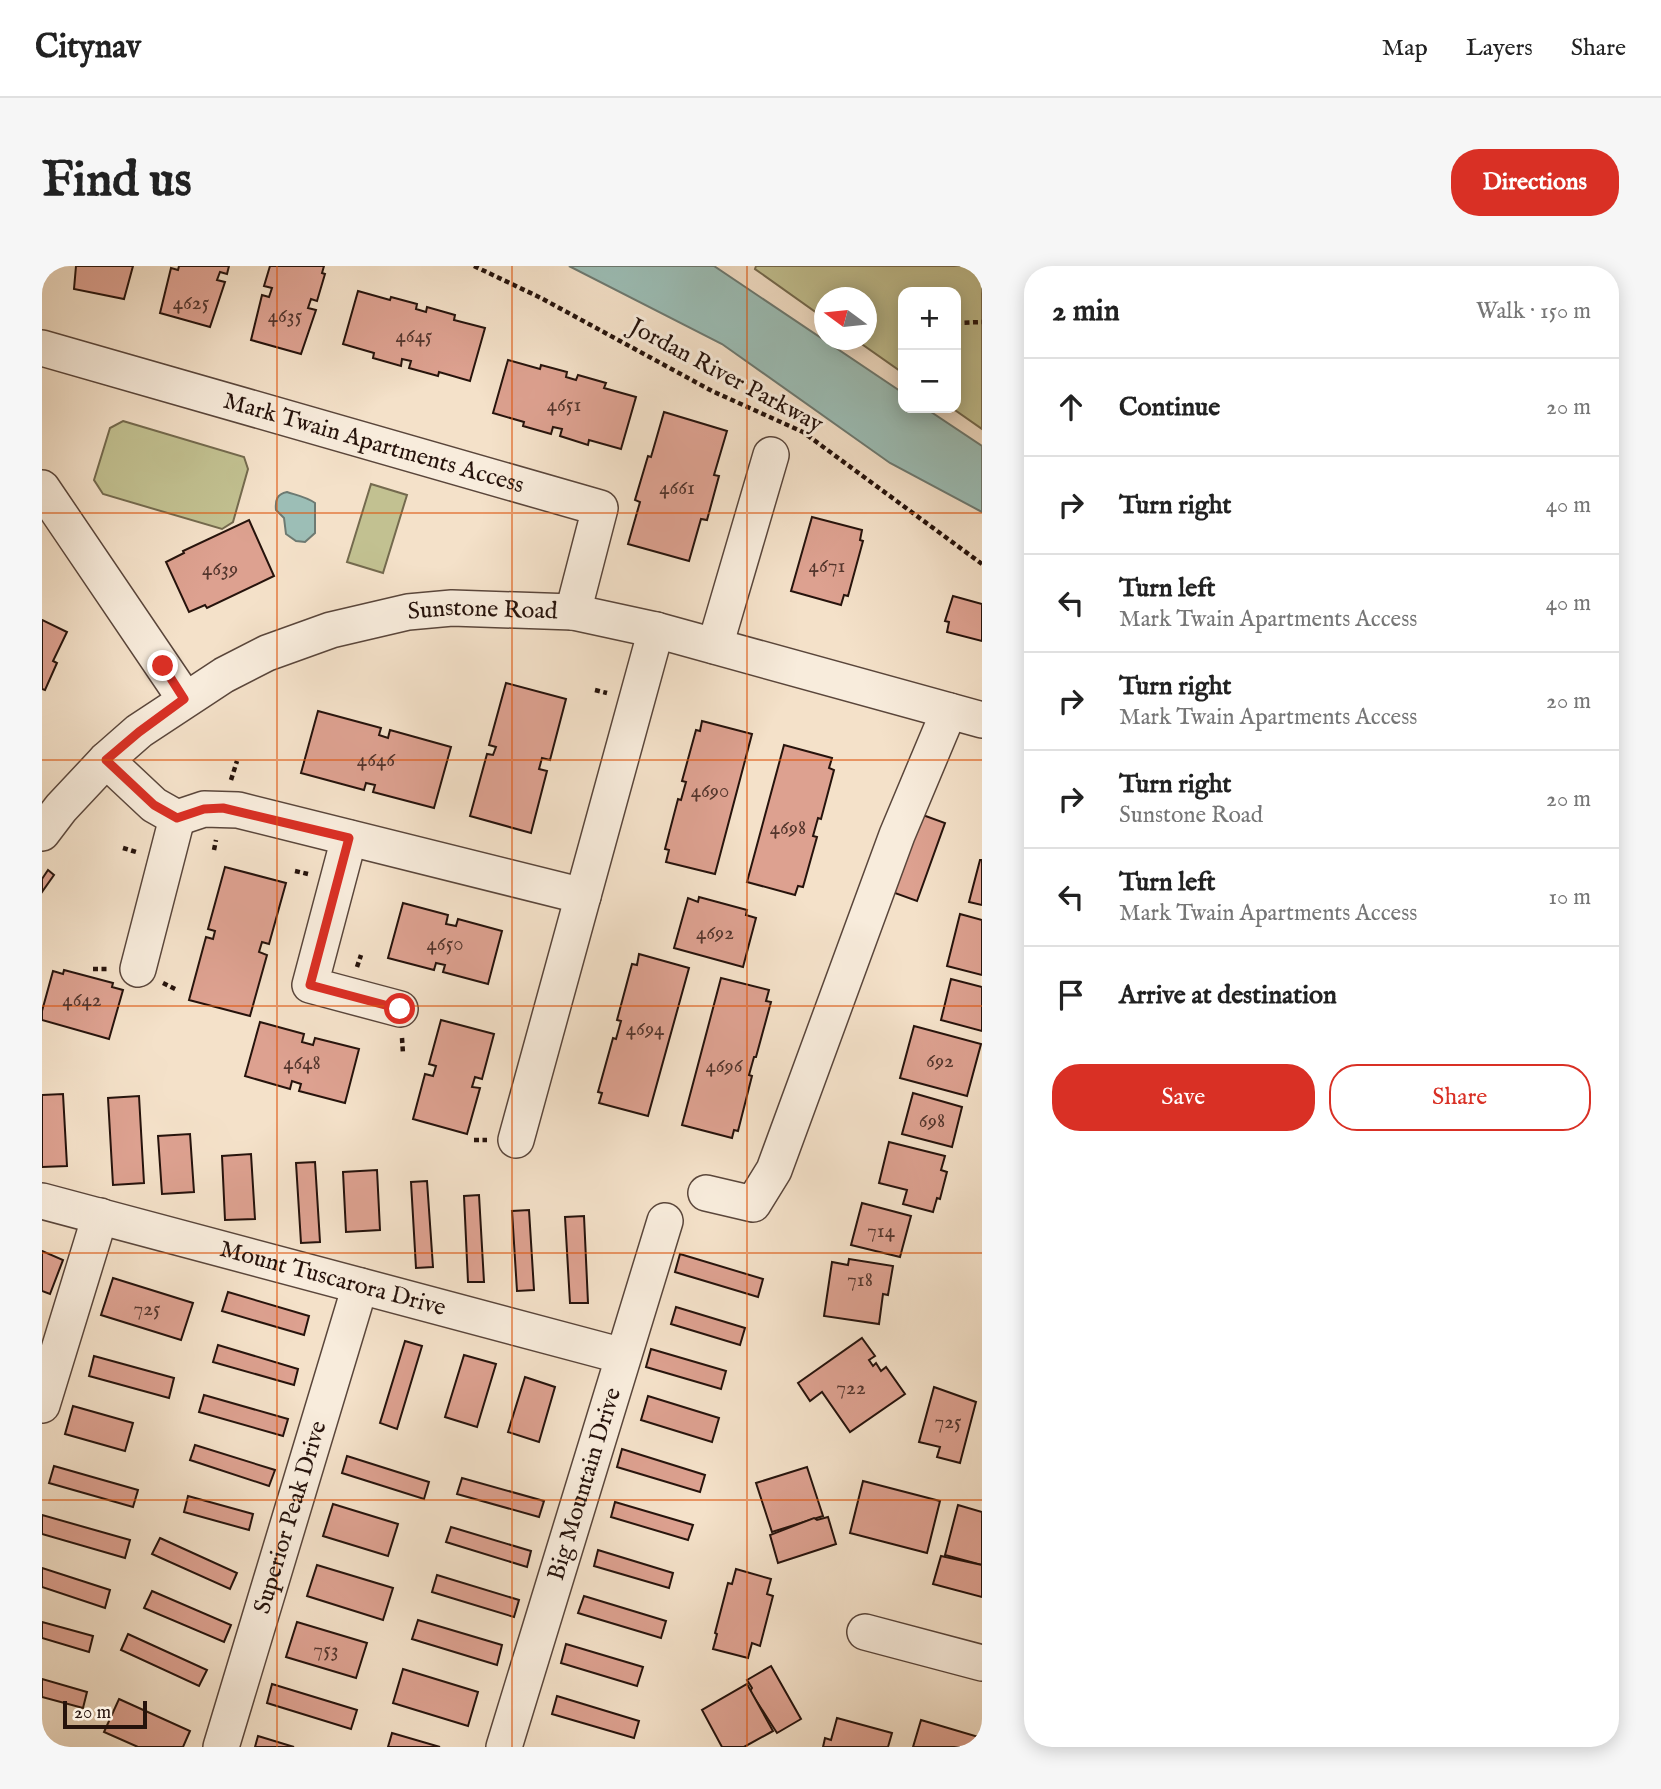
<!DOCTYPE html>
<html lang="en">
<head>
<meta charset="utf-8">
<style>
	:root { --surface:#fff; --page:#f6f6f6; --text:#222; --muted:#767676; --line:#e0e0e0; --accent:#d93025 }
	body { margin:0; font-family:"IM FELL English",serif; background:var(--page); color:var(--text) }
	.controls { position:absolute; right:21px; top:21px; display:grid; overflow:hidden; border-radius:14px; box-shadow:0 4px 18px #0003 }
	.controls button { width:63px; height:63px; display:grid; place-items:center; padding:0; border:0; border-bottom:2px solid var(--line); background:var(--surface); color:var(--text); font:35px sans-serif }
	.compass { position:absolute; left:772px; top:21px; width:63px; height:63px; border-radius:50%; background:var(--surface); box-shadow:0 4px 18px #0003; rotate:285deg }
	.scale { position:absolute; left:21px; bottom:18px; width:84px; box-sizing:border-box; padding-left:7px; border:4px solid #26130c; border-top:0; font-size:19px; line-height:24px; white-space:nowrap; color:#26130c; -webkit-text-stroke:5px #f8ecdc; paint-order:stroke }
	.stop { position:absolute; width:21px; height:21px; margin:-16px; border:5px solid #d93025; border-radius:50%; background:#fff }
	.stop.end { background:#d93025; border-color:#fff; box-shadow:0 2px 7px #0008 }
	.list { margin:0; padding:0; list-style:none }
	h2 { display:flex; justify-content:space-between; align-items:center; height:91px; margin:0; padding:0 28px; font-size:30px }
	h2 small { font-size:23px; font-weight:400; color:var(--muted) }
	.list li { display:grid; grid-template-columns:46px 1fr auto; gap:21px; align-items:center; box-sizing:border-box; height:98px; padding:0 28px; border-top:2px solid var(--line) }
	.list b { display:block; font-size:26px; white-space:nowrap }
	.list p { margin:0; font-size:23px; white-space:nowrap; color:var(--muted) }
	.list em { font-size:23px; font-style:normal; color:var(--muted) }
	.actions { display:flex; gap:14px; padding:21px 28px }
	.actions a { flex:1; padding:16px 0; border:2px solid var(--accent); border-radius:28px; text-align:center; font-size:24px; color:var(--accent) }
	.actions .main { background:var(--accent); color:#fff }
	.icon { flex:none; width:38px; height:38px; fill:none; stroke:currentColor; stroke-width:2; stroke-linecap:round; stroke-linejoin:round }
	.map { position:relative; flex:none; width:940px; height:1481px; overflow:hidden; border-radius:28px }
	header { display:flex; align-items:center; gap:42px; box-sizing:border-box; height:98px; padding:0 35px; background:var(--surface); border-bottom:2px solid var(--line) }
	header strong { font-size:33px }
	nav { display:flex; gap:38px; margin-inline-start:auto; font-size:24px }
	.intro { display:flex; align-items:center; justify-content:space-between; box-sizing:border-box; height:168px; padding:0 42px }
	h1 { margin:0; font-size:49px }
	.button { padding:18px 32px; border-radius:28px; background:var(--accent); color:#fff; font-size:24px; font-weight:700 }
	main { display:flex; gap:42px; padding:0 42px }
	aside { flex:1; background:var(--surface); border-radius:28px; box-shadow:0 4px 18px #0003 }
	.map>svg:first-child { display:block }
</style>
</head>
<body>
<header>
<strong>Citynav</strong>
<nav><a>Map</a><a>Layers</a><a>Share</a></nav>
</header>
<div class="intro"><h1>Find us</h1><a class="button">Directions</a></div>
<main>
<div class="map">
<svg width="940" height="1481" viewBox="0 0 940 1481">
	<rect width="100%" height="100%" fill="#f4e1c9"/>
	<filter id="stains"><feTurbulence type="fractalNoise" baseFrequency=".00286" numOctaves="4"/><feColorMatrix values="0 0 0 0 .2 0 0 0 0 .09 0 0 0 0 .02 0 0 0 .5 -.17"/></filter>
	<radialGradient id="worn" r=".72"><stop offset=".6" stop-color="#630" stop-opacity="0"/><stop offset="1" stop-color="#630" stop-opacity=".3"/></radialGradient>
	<g fill="#c2c191" stroke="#746a4e" stroke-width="2">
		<polygon points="714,0 940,0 940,163 910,142 914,142 914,26 861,26 861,107 814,74 824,74 824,32 782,32 782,52 713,3"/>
		<polygon points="81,155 202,191 206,203 191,256 180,263 61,228 52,214 68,162"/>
		<polygon points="329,218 365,229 341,307 305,296"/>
	</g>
	<g fill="#9cbeb6" stroke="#6d7a72" stroke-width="2">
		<polygon points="527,0 672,0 861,127 861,142 883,142 940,180 940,246 848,197 680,78"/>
		<path d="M245 226C254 229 265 231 273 237V267L263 276 254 275 244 268 242 252 234 244C233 234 235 228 245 226Z"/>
	</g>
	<g fill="#dda190" stroke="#26130c" stroke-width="2">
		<polygon points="34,0 91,0 82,33 32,23"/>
		<polygon points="137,0 187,0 185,8 178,6 175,14 183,16 168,61 118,47 129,2 136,4"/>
		<polygon points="228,0 282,0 280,7 283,8 275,35 269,33 266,42 274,44 259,88 209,74 220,29 227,31 230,22 222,20"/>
		<polygon points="316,25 348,34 349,31 375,38 374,43 384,46 385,41 413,49 412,54 443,62 428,115 397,106 396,110 367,102 369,95 360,93 359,100 331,92 332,87 301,78"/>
		<polygon points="466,94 498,103 499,99 525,106 524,111 534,114 536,109 564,117 562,122 594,131 579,183 547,174 546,179 518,170 520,163 511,161 509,168 481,160 482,156 451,147"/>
		<polygon points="622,146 685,165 672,209 677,210 665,254 659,253 647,295 586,278 598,236 593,234 606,190 609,191"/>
		<polygon points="770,251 820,264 818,274 821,275 806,330 802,329 799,339 749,325"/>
		<polygon points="207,254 232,310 165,342 163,339 147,346 124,296 142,287 141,285"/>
		<polygon points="911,330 940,338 940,375 905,366 907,356 903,355"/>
		<polygon points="0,354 25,366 11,395 15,397 3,424 0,423"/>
		<polygon points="464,417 524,433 508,494 500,492 497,503 505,505 489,567 428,550 445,488 451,489 454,481 447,479"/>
		<polygon points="276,445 339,462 337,469 346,472 348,464 409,481 392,542 331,526 333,519 324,517 322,524 259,507"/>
		<polygon points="660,455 710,468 673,608 624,596 627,584 623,583 636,533 639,534 644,516 640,515 654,464 658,465"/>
		<polygon points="742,479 790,492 787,502 792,504 779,553 776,552 771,570 775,571 761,621 756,620 753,629 705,616"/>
		<polygon points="878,548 903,557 875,635 850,626"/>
		<polygon points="938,594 940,594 940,639 927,636"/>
		<polygon points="183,601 244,617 227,678 220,676 217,686 225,689 208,750 147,734 164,671 171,673 173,665 166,663"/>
		<polygon points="6,604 12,609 0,626 0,613"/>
		<polygon points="657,631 705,644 704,649 714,652 701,701 632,682 646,632 656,636"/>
		<polygon points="361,637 406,649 404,658 414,660 416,653 460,665 446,718 401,706 403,699 394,697 392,704 346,692"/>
		<polygon points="918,648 940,654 940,709 905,700"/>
		<polygon points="597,688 647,702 606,850 557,837 560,827 556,826 571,772 574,773 579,755 575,754 590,698 595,699"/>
		<polygon points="22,704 71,717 70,721 81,724 67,773 0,754 0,745 11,705 21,708"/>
		<polygon points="679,712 727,724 724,735 729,736 714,791 712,791 707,809 710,810 696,865 692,864 690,872 640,859"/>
		<polygon points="909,713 940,721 940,765 899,754"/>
		<polygon points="399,754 452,768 440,813 433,811 430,821 438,822 425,868 371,853 383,808 391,810 394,800 387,798"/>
		<polygon points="218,756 262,768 260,776 271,779 273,772 317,783 303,837 257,825 259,818 250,815 248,823 203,810"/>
		<polygon points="872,760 939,778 925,830 858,812"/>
		<polygon points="871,827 920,841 910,881 860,868"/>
		<polygon points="21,828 25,900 0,901 0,829"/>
		<polygon points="97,830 102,917 71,919 66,832"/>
		<polygon points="148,868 152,926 120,928 116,870"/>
		<polygon points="847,876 903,890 899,904 905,906 898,933 895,932 891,946 861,938 865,924 837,917"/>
		<polygon points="209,888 213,953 183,954 180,890"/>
		<polygon points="273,896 278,976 259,977 254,897"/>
		<polygon points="335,904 338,964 304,966 301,906"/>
		<polygon points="385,915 391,1001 374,1002 369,916"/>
		<polygon points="437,929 442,1016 426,1016 422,930"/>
		<polygon points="820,937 869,950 858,991 809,979"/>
		<polygon points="487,944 492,1024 475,1025 470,945"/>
		<polygon points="542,950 546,1037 528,1037 523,951"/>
		<polygon points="0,985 21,994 8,1028 0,1025"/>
		<polygon points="638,988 721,1013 716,1031 633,1006"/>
		<polygon points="807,993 851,1000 846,1029 841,1028 837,1058 782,1050 790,996 806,999"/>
		<polygon points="71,1012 151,1037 139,1074 59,1049"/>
		<polygon points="186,1026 267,1050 262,1069 180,1045"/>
		<polygon points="634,1041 703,1062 698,1079 629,1058"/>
		<polygon points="820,1072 833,1090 827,1094 831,1100 834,1097 839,1105 844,1101 863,1128 808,1166 780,1126 768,1135 756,1117"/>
		<polygon points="363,1075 380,1080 355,1163 338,1157"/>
		<polygon points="176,1079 256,1103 252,1119 171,1096"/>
		<polygon points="609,1083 684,1105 679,1123 604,1101"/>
		<polygon points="422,1089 454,1098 435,1161 403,1151"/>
		<polygon points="52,1090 132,1112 127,1132 47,1110"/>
		<polygon points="483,1111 513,1121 497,1176 466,1166"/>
		<polygon points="892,1121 934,1136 918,1197 895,1191 898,1181 877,1176"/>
		<polygon points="162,1129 246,1153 241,1170 157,1146"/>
		<polygon points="606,1130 677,1152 670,1176 599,1154"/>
		<polygon points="31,1140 91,1157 83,1185 23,1168"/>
		<polygon points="153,1179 233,1204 227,1220 148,1194"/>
		<polygon points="580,1183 663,1209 658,1226 575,1201"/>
		<polygon points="305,1190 387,1216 382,1233 300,1207"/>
		<polygon points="12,1200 96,1224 91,1241 7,1217"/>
		<polygon points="765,1201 781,1250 730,1266 714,1217"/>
		<polygon points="420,1212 502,1235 497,1251 415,1228"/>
		<polygon points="821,1215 898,1235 885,1287 808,1267"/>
		<polygon points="146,1230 211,1248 207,1264 142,1246"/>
		<polygon points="573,1236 651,1259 646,1274 569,1251"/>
		<polygon points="291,1238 356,1258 346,1290 281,1270"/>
		<polygon points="916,1239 940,1246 940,1299 903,1289"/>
		<polygon points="0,1249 88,1274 83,1292 0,1268"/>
		<polygon points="786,1251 794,1278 736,1297 728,1269 772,1252 775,1254"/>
		<polygon points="409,1261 489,1285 485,1301 404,1276"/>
		<polygon points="118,1272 195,1307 188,1323 110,1288"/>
		<polygon points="556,1284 631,1307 627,1322 552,1300"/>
		<polygon points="899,1290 940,1299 940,1331 891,1318"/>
		<polygon points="275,1299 351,1322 341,1354 265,1330"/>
		<polygon points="0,1302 68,1324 63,1342 0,1321"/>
		<polygon points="694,1303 729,1313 725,1328 731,1330 718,1380 710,1377 706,1392 671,1383 675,1368 673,1367 686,1317 690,1318"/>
		<polygon points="395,1309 477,1334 472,1351 390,1326"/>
		<polygon points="110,1325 189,1359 182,1376 102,1342"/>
		<polygon points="542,1330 624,1355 619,1372 536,1347"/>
		<polygon points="376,1354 460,1379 455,1399 370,1373"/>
		<polygon points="0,1356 51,1370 47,1386 0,1372"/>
		<polygon points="255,1356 325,1377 314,1412 244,1391"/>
		<polygon points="86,1368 165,1404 157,1420 79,1384"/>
		<polygon points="524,1378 601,1401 595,1420 519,1397"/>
		<polygon points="729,1400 759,1453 735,1467 708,1425 710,1422 705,1414"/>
		<polygon points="361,1403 436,1426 426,1460 351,1437"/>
		<polygon points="0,1413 45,1426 41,1442 0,1431"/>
		<polygon points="230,1418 315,1444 309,1463 225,1437"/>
		<polygon points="705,1418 731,1465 702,1481 680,1481 660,1444"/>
		<polygon points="515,1430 597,1455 592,1472 510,1448"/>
		<polygon points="77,1433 148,1465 141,1481 96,1481 62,1466"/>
		<polygon points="795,1452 850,1467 846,1481 781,1481 783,1472 789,1474"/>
		<polygon points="879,1454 940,1472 939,1481 871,1481"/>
		<polygon points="350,1467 398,1481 346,1481"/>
		<polygon points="216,1470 252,1481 213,1481"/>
	</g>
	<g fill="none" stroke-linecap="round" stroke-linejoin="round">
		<g stroke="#5a463b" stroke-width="38">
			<g id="minor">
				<path id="s1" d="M0 82 558 242 531 346"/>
				<polyline points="0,222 143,433"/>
				<polyline points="673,380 729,189"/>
				<polyline points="64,494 112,539 135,552 162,543 196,544 541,630"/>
				<path id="s2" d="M0 567 19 542 64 494 97 465 182 409 225 387 289 364 366 346 410 342 531 346 614 364 940 454"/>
				<polyline points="307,572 268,719 358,743"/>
				<polyline points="96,703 135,552"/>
				<polyline points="474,874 614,364"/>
				<polyline points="664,927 711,938 732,904 855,569 907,445"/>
				<path id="s3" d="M0 935 581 1090"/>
				<polyline points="0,1139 58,950"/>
				<polyline points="823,1366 940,1397"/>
				<path id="s4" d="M179 1481 318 1020"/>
				<path id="s5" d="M462 1481 623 955"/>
			</g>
		</g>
		<g stroke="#26130c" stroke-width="4.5" stroke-dasharray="5 3.5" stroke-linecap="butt">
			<polyline points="432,0 499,32 670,125 761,166 940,298"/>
			<polyline points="914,57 940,56"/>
			<polyline points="553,424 565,427"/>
			<polyline points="189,514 195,495"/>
			<polyline points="81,582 94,586"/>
			<polyline points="172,584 174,574"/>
			<polyline points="253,605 266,608"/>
			<polyline points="315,701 319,689"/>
			<polyline points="51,703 67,703"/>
			<polyline points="121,717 135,724"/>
			<polyline points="360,772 361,788"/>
			<polyline points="432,874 445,874"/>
		</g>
		<use href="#minor" stroke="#f8ecdc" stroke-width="35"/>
	</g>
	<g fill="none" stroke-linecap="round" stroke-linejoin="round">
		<polyline stroke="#d93025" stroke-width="9" points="121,400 142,433 97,466 64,494 112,539 135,552 162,543 181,542 307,572 268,719 358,743"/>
	</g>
	<path fill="none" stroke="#de560c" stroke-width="2" stroke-opacity="0.55" d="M235 0V1481M470 0V1481M705 0V1481M0 247H940M0 494H940M0 740H940M0 987H940M0 1234H940"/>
	<g text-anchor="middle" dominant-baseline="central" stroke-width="6" stroke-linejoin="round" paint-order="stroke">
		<g font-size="21" fill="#54362d">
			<text x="149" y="37">4625</text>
			<text x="243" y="50">4635</text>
			<text x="372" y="70">4645</text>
			<text x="522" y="139">4651</text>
			<text x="635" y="222">4661</text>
			<text x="785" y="300">4671</text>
			<text x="178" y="303">4639</text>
			<text x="334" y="494">4646</text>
			<text x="668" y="525">4690</text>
			<text x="746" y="562">4698</text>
			<text x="673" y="667">4692</text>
			<text x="403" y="678">4650</text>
			<text x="40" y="734">4642</text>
			<text x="603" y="763">4694</text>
			<text x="898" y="795">692</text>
			<text x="260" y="797">4648</text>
			<text x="682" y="800">4696</text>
			<text x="890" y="855">698</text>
			<text x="839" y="965">714</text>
			<text x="818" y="1014">718</text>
			<text x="105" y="1043">725</text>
			<text x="809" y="1122">722</text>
			<text x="906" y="1156">725</text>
			<text x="284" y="1384">753</text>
		</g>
		<g font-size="24" fill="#26130c" stroke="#f8ecdc">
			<text transform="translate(684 110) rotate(28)">Jordan River Parkway</text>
			<text stroke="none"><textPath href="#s1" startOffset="345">Mark Twain Apartments Access</textPath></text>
			<text stroke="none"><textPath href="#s2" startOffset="513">Sunstone Road</textPath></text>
			<text stroke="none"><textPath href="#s3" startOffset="301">Mount Tuscarora Drive</textPath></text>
			<text stroke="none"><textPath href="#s5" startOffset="275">Big Mountain Drive</textPath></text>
			<text stroke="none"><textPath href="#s4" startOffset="240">Superior Peak Drive</textPath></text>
		</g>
	</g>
	<rect width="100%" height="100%" filter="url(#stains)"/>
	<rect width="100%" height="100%" fill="url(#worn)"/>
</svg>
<div class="controls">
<button>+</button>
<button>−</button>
</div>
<svg class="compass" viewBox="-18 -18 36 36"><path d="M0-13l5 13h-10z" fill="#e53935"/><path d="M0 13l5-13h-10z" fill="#767676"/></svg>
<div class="scale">20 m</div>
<div class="stop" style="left:358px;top:743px"></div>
<div class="stop end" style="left:121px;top:400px"></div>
</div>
<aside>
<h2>2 min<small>Walk · 150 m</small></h2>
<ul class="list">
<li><svg class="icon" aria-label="ahead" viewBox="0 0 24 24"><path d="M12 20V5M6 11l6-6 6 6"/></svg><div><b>Continue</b></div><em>20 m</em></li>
<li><svg class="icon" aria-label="right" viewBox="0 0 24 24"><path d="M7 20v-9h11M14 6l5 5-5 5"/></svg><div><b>Turn right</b></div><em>40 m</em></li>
<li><svg class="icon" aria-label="left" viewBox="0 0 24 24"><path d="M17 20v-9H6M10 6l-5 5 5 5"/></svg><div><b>Turn left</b><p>Mark Twain Apartments Access</p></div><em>40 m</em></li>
<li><svg class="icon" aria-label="right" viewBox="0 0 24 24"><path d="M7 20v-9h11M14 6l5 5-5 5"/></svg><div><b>Turn right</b><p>Mark Twain Apartments Access</p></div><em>20 m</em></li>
<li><svg class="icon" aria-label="right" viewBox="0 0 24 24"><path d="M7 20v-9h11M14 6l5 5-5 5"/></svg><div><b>Turn right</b><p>Sunstone Road</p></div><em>20 m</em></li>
<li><svg class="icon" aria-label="left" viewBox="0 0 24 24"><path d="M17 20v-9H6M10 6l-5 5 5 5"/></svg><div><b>Turn left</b><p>Mark Twain Apartments Access</p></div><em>10 m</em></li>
<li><svg class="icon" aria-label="arrive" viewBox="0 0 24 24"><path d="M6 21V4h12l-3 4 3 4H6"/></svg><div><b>Arrive at destination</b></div></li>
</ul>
<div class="actions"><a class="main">Save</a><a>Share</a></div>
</aside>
</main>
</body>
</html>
